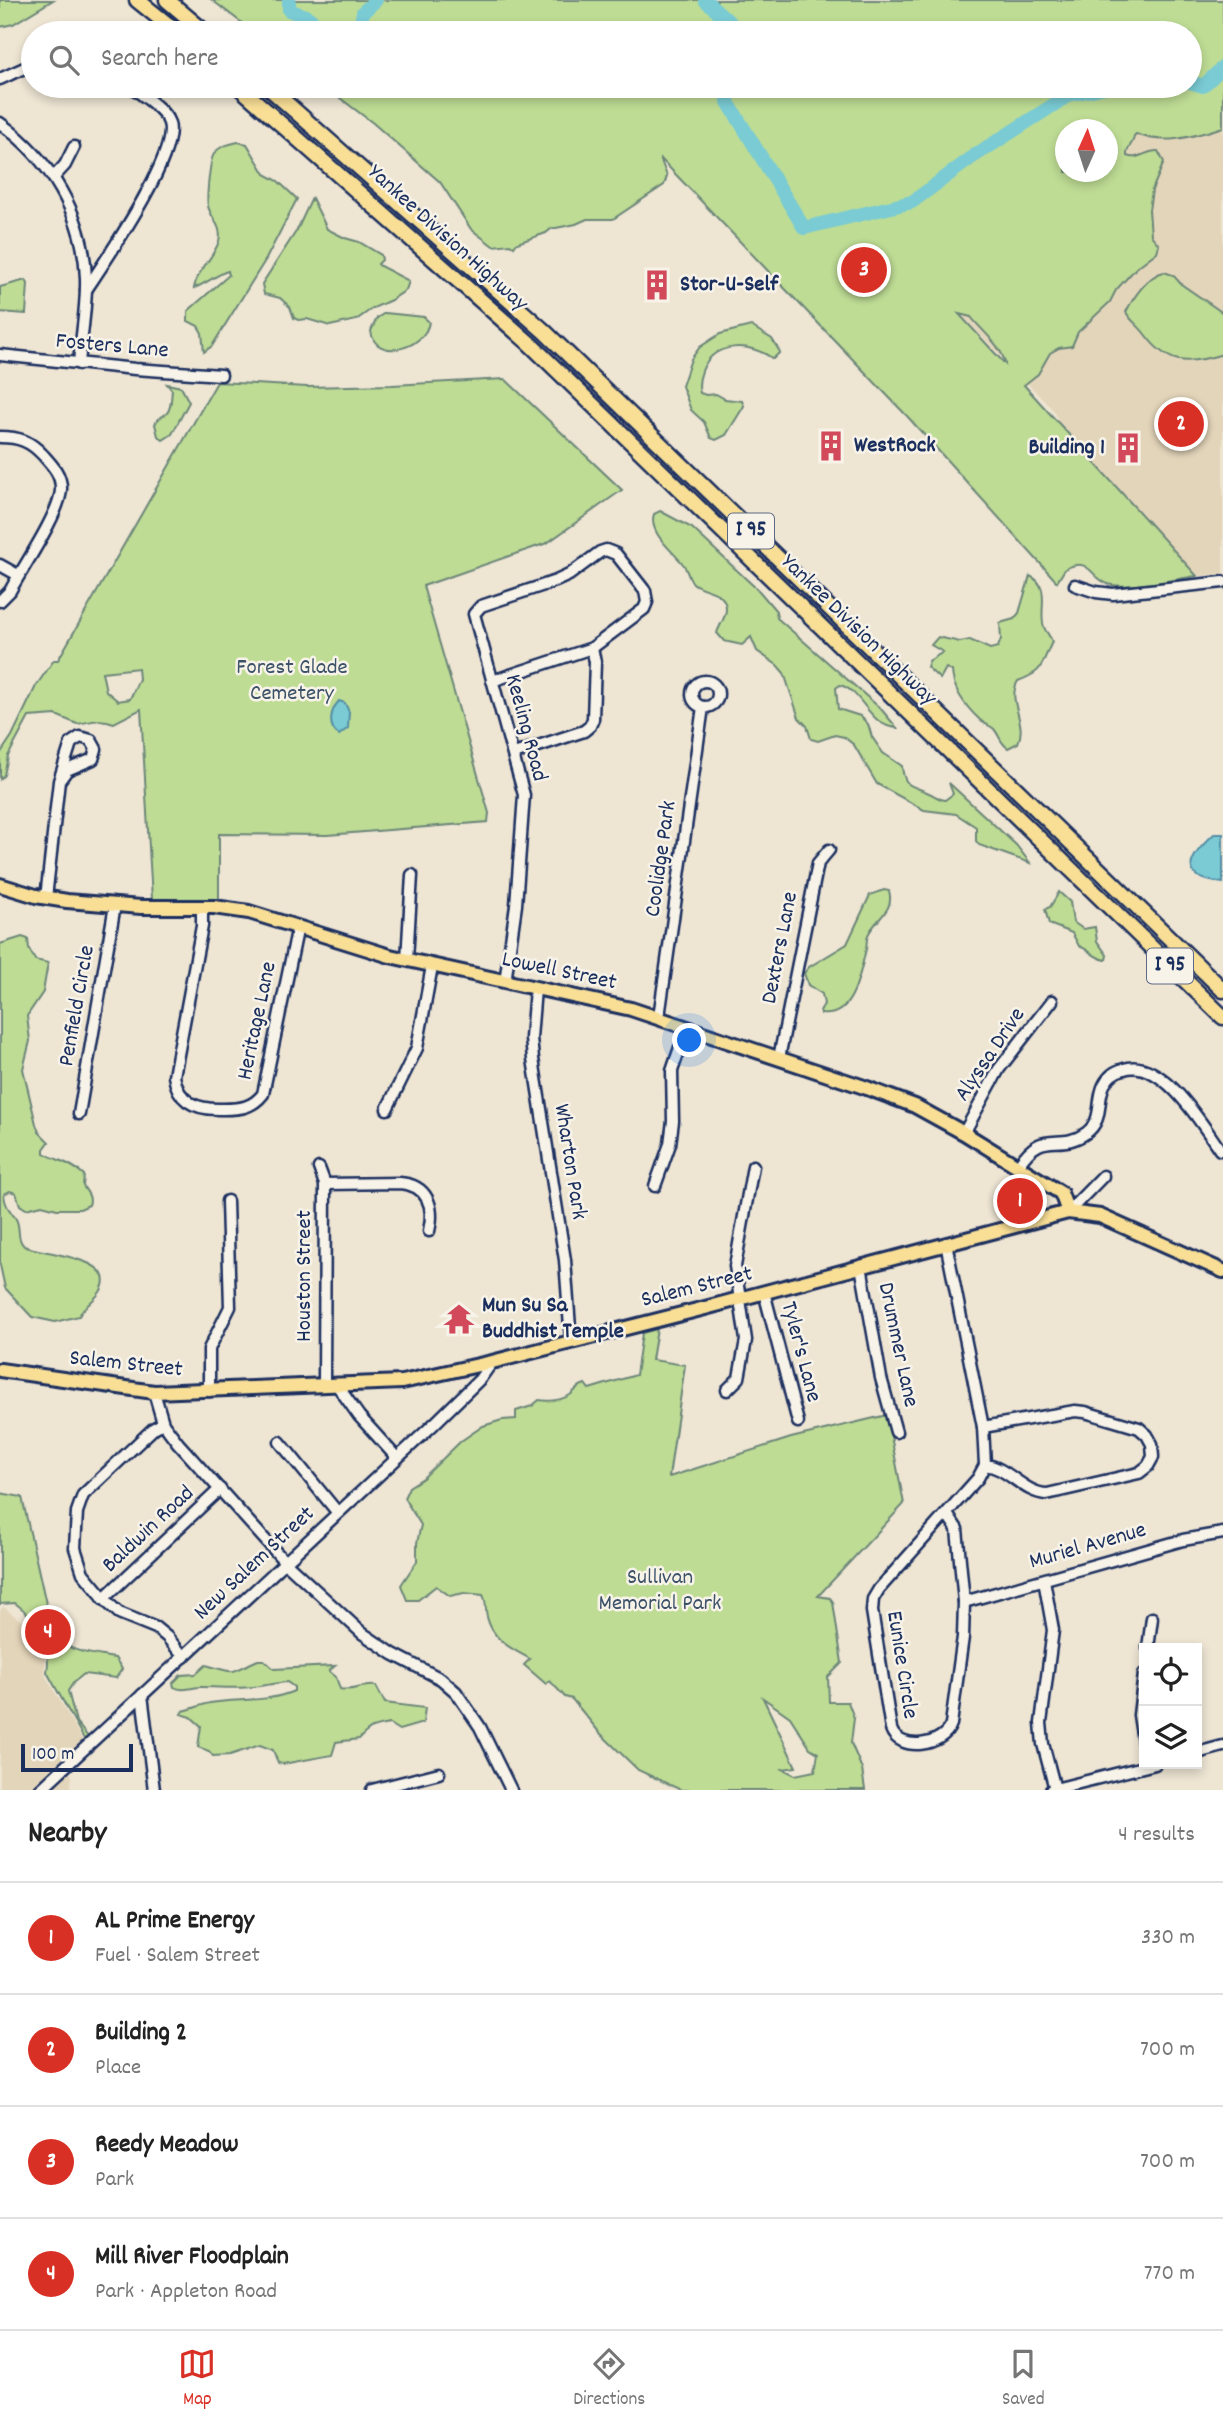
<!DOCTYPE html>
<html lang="en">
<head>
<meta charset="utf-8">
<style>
	:root { --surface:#fff; --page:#f6f6f6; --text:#222; --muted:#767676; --line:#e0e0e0; --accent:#d93025 }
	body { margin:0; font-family:Dekko,sans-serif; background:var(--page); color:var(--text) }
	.controls { position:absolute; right:21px; bottom:21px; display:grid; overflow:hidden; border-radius:0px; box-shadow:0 4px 10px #0003 }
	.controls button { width:63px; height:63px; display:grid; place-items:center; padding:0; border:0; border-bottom:2px solid var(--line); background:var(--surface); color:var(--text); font:35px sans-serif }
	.compass { position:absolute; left:1055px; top:119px; width:63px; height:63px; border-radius:50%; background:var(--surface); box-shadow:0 4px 10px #0003; rotate:3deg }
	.scale { position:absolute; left:21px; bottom:18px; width:112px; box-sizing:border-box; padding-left:7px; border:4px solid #1b2f5e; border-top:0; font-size:19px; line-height:24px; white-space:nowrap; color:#1b2f5e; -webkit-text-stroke:5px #f7f3e8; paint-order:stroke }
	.you { position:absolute; left:690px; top:1041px; width:24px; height:24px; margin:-18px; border:5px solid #fff; border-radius:50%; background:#1a73e8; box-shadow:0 0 0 10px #1a73e833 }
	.badge { display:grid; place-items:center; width:46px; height:46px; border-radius:50%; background:var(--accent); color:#fff; font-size:23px; font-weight:700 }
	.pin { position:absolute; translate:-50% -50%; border:4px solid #fff; box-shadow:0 2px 7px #0006 }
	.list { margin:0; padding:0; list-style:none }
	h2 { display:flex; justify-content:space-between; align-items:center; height:91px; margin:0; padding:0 28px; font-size:30px }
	h2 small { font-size:23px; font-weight:400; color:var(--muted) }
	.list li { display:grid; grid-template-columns:46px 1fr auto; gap:21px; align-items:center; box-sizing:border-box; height:112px; padding:0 28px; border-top:2px solid var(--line) }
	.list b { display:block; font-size:26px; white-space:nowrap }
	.list p { margin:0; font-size:23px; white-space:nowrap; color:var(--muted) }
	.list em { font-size:23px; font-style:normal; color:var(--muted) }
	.icon { flex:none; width:38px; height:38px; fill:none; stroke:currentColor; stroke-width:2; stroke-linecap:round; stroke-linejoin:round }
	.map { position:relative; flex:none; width:1223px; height:1790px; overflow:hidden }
	.search { position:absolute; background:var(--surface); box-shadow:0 4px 10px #0003; left:21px; right:21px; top:21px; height:77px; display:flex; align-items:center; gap:18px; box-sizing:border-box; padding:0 24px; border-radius:38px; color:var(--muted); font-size:26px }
	.sheet { height:539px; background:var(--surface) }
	nav { display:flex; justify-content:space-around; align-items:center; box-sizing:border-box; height:98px; border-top:2px solid var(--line); background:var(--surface); font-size:19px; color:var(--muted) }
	nav a { display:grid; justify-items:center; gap:4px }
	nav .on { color:var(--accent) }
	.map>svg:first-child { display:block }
</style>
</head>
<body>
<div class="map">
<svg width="1223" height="1790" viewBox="0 0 1223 1790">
	<rect width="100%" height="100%" fill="#eee5d3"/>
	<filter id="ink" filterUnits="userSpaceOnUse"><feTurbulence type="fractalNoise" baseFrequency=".0143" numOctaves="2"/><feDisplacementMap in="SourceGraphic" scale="14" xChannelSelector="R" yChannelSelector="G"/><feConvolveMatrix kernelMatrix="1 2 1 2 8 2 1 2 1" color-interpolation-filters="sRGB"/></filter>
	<g filter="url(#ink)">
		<g fill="#e3d5ba">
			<polygon points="1223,99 1223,574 1197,576 1154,560 1063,436 1055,412 940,293 1066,172 1108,172 1108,130"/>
			<polygon points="3,1607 32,1629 45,1654 45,1675 83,1741 62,1761 72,1776 70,1790 0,1790 0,1611"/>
		</g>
		<g fill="#bedc94" stroke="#6c8679" stroke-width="2" fill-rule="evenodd">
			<polygon points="0,0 53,0 13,24 0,27"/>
			<path d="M212 0H1223V127C1194 136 1165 146 1136 134L1134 136C1134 144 1126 147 1127 156 1138 161 1147 150 1158 151L1164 162 1152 190 1149 210 1151 235 1159 245 1157 252 1136 268 1116 290 1110 302 1078 332 1072 346 1059 348 1050 353 1038 374 1024 385 1197 576C1177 579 1125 590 1108 584 1089 577 1091 556 1065 569L1057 582 907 416 660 158 667 176 664 185 613 219H587L576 224 551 229 546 233 517 243 514 247 510 244 493 246 471 229 440 182 373 123 324 86H1190V33H255ZM1066 130H1108V172H1066ZM959 314 971 317C982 331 1003 347 1005 364Z"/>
			<path d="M238 142 247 144 265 174 278 181 297 199 266 259 212 346 204 352 202 333 198 326 188 321V311L229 275 228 271C217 274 206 284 194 288 197 270 214 258 219 241 223 226 211 219 208 206 206 198 210 159 214 154 219 146 229 144 238 142Z"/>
			<polygon points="312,198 327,229 345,238 359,242 381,255 382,260 378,264 380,266 409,281 406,290 391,300 373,308 356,320 330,326 307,319 298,320 294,318 290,307 280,298 264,294 262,284 297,230"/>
			<path d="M1164 272 1173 275 1181 284 1223 313V354C1187 365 1168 366 1144 333 1138 325 1130 320 1126 312 1133 298 1148 275 1164 272Z"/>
			<polygon points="26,280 28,284 26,314 0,312 0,287"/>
			<path d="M385 313 424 317 429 322C425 350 374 362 371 331L377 318Z"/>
			<path d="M751 326 772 339 780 352 773 359C751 342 713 341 702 371 699 379 698 386 700 393L706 395 716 394 725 399 742 401 744 406 726 435 716 440 711 438 704 422 691 410 682 386 691 359 700 347 720 334Z"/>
			<path d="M505 379 622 490 547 543 423 586 489 813 488 822 327 835 219 834V899H152L141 709 114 723C99 717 91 722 77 724L56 715 29 717 8 756 4 775 0 779V754L12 736 36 686 54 660H58L217 382 307 387 392 385ZM138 668 139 679 130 699 118 701 106 691 102 672Z"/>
			<path d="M167 384 181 387 189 402 172 434 163 440 158 436 155 424C158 417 162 418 167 413 172 407 171 397 172 390Z"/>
			<path d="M660 511 692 528 760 592 776 611 777 618 881 709 897 728C869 727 863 691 840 685L836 688 838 709 860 716 868 724 872 737 883 753 902 766C904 789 913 785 929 793 934 795 938 799 945 800L953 794 949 783 1016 845 1030 863 979 845 976 841V827L956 814 924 810 877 784 854 745 844 737 835 735 818 741 811 739 807 726 799 718 784 673 777 665 757 651 751 637 742 645 724 641 717 633C720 623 729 614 725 603 721 590 702 591 693 583 688 578 687 569 683 564 672 550 648 533 654 514Z"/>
			<path d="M1030 576C1052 586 1038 611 1044 627 1046 633 1050 635 1052 642 1040 666 1045 671 1018 681 1006 701 1028 722 1018 743L1008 748C1000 743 1000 736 994 729 991 726 984 724 980 720 966 707 953 690 952 671L946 668 940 679 927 667 929 661 943 652 931 645 938 637 960 642 970 640 990 649 998 647 1001 639 1000 623 1014 619 1019 613Z"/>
			<path d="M884 890 889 891C895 910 877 918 869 933 866 938 867 944 866 949 860 972 854 1019 821 1014L820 1011 824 1004 822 994 808 985 804 973 809 967 847 944 870 895Z"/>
			<path d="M1059 892 1070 902 1073 922 1083 929 1095 927 1097 941 1107 955 1106 960C1095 959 1089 949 1079 946L1072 933 1049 924 1045 909 1050 907Z"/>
			<path d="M22 937 28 939 29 949 35 960 48 963 43 992 27 1016 30 1041 23 1069 36 1124 39 1132 49 1142 44 1149V1153C58 1161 72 1163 84 1175L83 1186C87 1192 92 1197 89 1205L80 1209H57L42 1205 26 1209 20 1205 16 1193 10 1191 4 1194C5 1207 10 1210 16 1219 21 1228 16 1238 24 1246 41 1254 122 1257 100 1292 94 1301 84 1306 79 1316L55 1322 32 1317 5 1288 0 1265V944Z"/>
			<path d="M657 1329 652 1360 685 1365 669 1477 791 1438 887 1415 904 1504 818 1596 830 1598 833 1602 842 1663 828 1677 829 1702H848L854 1718 851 1743 862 1769 865 1790H681L638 1770 599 1732 572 1699 565 1697 550 1681 546 1684 524 1665 530 1659C511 1648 493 1641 487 1617 485 1609 487 1602 483 1595L464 1593 450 1596 436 1586 418 1600H407L401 1585 417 1561V1543L421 1525 404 1498 409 1487 423 1478 461 1441 483 1426 502 1420 516 1419V1411L532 1406 539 1400C548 1402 562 1400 570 1395 576 1391 577 1386 585 1384L589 1389 636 1375 642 1333ZM763 1698 790 1717 810 1748 818 1753 815 1771 795 1775 783 1769 796 1767Z"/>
			<path d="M0 1493 22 1497 53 1635C70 1653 92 1654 115 1658L122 1669 116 1678 84 1674 74 1682 68 1691 76 1722 88 1737 84 1739 47 1672C52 1646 35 1617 15 1603L0 1604Z"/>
			<path d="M258 1660H264L274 1669 335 1666 329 1671 336 1677 340 1689C352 1692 363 1684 376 1686L385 1703 425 1708 423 1723 399 1730 389 1724C372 1727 371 1727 359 1739L336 1742 332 1755 283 1764 278 1763 273 1750 260 1745 230 1755 213 1756 209 1751 198 1747 201 1726 191 1717 181 1714 183 1711C193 1709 200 1705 210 1703 238 1698 267 1703 294 1691V1687L287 1682C275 1683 264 1686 253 1687 236 1689 218 1687 201 1687 191 1687 183 1692 174 1687L173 1683 181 1675 196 1674 206 1665C239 1674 226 1674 258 1660Z"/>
		</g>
		<g fill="#7acbd4" stroke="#548da5" stroke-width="2">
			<path d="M339 701 345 703 349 712 348 728 339 735C327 727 330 711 339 701Z"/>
			<path d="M1214 834H1223V883C1177 878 1188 858 1214 834Z"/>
		</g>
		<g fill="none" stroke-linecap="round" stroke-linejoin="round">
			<g stroke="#7acbd4" stroke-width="14">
				<path d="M289 0V10C310 19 308 12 319 33"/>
				<polyline points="705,0 737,29 737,33"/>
				<polyline points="359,33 363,12 376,0"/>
				<polyline points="1190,82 1203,86 1223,67"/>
				<polyline points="730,86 728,102 804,228 912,202 974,156 1069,95 1110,86"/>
			</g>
			<g stroke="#1b2f5e" stroke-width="15">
				<g id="minor">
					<polyline points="0,79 33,64"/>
					<path d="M0 123C50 159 84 215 86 278 87 306 81 336 79 364"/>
					<polyline points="54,177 65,165 74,147"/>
					<path d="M86 290C105 261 179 155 169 123 164 108 142 96 131 86"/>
					<polyline points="0,355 135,369 221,375"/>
					<path d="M0 437C19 437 30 441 43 455 52 465 61 474 61 488 62 510 22 569 10 591L0 601"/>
					<polyline points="0,565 18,575"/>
					<polyline points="1075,585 1096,592 1113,594 1223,582"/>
					<circle cx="705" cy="694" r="13"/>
					<polyline points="492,681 592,648 644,609 647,602 645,591 616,554 606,550 600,552 569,575 556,581 481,606 474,614 524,795 516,905 505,982"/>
					<polyline points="514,754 584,731 590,726 593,719 595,662 592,648"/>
					<polyline points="46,898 59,781 67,770 93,759 96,749 91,740 80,737 71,743 59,781"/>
					<path d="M202 907V926L174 1076C178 1104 199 1110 223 1109 240 1109 252 1108 263 1094L298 926"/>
					<polyline points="407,960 412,875"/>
					<polyline points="535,989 531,1038 533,1059 565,1260 571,1341"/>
					<polyline points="659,1017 703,707"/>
					<polyline points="779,1058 818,863 829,850"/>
					<polyline points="387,1109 417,1048 432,966"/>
					<polyline points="79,1114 115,905"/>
					<polyline points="964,1133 999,1069 1052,1001"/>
					<path d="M1018 1166C1043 1126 1058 1153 1086 1133 1104 1120 1096 1102 1104 1085 1108 1077 1115 1071 1124 1069 1162 1057 1202 1124 1220 1150"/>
					<polyline points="319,1168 325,1184 324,1385"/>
					<path d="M325 1184 400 1183C427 1185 435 1206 429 1231"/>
					<polyline points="655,1186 670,1144 673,1121 672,1071 687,1027"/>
					<polyline points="1068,1212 1103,1176"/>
					<path d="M946 1243 983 1427 985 1465 978 1478 879 1589 873 1599 872 1611 891 1729C899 1753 944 1746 951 1724L963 1637 964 1602 957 1529 947 1514"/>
					<polyline points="861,1266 881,1378 896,1432"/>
					<polyline points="764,1292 798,1422"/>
					<polyline points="337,1385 359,1416 397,1458"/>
					<polyline points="727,1390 739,1378 746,1340 735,1266 753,1166"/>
					<polyline points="209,1391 209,1349 230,1307 227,1201"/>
					<polyline points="154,1392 163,1423 178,1443 285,1562 362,1633 393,1654 441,1679 456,1692 480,1727 511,1790"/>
					<polyline points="163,1423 154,1428 83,1495 77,1512 75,1548 83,1573 109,1604 119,1613 156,1628 167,1637 184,1657"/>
					<path d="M983 1427 1075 1411 1085 1412 1139 1428 1147 1435 1152 1444 1153 1457 1148 1466 1139 1473 1047 1494C1023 1493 1008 1467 985 1465"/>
					<polyline points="280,1442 338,1513"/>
					<polyline points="1044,1580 1053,1630 1041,1723 1043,1744 1055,1789"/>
					<polyline points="103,1599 220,1489"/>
					<polyline points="964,1602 1183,1540 1223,1533"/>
					<polyline points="1148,1648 1152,1618"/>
					<polyline points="1144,1674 1139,1715 1144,1748"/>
					<polyline points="142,1695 154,1790"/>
					<polyline points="1197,1753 1223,1746"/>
					<polyline points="40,1790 434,1424 480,1379 492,1362"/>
					<polyline points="372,1790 439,1773"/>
					<polyline points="1051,1790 1155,1764"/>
				</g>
			</g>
			<g stroke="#1b2f5e" stroke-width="18">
				<g id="major">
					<polyline points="0,885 36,896 67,901 141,907 214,907 249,912 390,956 631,1009 867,1088 915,1106 964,1133 1061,1193 1068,1212"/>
					<polyline points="0,1370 154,1392 402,1382 492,1362 705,1308 1068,1212 1100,1216 1223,1271"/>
				</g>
			</g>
			<g stroke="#1b2f5e" stroke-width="19">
				<g id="highway">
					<polyline points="137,0 178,33"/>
					<polyline points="167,0 206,33"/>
					<polyline points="238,86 529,343 1223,1017"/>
					<polyline points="267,86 544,331 1223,990"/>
				</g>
			</g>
			<use href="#minor" stroke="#f7f3e8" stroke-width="10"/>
			<use href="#major" stroke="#f9df96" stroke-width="12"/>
			<use href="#highway" stroke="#f9df96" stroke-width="14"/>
		</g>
	</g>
	<defs>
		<g id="building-bare" transform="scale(2.415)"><path d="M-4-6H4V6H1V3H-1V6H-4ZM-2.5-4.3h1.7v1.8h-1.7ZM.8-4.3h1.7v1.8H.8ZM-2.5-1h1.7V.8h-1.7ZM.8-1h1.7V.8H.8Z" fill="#d1495b" stroke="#f7f3e8" stroke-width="2.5" paint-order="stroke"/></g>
		<g id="temple-bare" transform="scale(2.415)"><path d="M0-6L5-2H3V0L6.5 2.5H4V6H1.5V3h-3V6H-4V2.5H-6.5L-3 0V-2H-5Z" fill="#d1495b" stroke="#f7f3e8" stroke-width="2.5" paint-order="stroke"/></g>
	</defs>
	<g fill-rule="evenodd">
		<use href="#building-bare" x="657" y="285"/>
		<use href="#building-bare" x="831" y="446"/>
		<use href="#building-bare" x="1128" y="448"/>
		<use href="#temple-bare" x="459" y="1319"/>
	</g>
	<g text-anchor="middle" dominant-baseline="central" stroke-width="5" stroke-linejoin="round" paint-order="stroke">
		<g fill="#f7f3e8" stroke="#5d6a87" stroke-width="2">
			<rect x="728" y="513.5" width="46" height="35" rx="5"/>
			<rect x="1147" y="948.5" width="46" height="35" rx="5"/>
		</g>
		<g font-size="21" font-weight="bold" fill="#1b2f5e">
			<text x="751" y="531">I 95</text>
			<text x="1170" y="966">I 95</text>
		</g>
		<g font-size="23" fill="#1b2f5e" stroke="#f7f3e8">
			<text transform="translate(447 239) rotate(42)">Yankee Division Highway</text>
			<text transform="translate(112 347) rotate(5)">Fosters Lane</text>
			<text transform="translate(858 631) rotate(44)">Yankee Division Highway</text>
			<text transform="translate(525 728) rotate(75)">Keeling Road</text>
			<text transform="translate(662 859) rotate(-82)">Coolidge Park</text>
			<text transform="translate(781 948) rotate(-79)">Dexters Lane</text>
			<text transform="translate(559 972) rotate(12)">Lowell Street</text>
			<text transform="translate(78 1006) rotate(-80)">Penfield Circle</text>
			<text transform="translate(258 1021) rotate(-78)">Heritage Lane</text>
			<text transform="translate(991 1055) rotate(-56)">Alyssa Drive</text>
			<text transform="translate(569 1162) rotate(81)">Wharton Park</text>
			<text transform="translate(305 1276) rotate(-90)">Houston Street</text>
			<text transform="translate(697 1288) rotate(-14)">Salem Street</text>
			<text transform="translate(897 1345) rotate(78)">Drummer Lane</text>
			<text transform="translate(800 1352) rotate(75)">Tyler's Lane</text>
			<text transform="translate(126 1365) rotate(6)">Salem Street</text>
			<text transform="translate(149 1530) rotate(-43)">Baldwin Road</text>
			<text transform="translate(1088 1547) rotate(-16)">Muriel Avenue</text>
			<text transform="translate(255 1564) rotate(-43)">New Salem Street</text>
			<text transform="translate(901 1665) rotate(81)">Eunice Circle</text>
		</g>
		<g font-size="23" font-weight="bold" fill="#1b2f5e" stroke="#f7f3e8" text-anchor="start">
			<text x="680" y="285">Stor-U-Self</text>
			<text x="854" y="446">WestRock</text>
			<text x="1105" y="448" text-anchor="end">Building 1</text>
			<text x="482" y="1306">Mun Su Sa<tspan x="482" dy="26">Buddhist Temple</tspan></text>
		</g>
		<g font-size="23" fill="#3c5269" stroke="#f7f3e8">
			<text x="292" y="668">Forest Glade<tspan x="292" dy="26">Cemetery</tspan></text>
			<text x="660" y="1578">Sullivan<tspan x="660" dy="26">Memorial Park</tspan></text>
		</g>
	</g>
</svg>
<div class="controls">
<button><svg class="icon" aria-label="locate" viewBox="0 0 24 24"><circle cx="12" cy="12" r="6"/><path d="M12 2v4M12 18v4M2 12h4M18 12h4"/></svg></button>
<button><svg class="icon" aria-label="layers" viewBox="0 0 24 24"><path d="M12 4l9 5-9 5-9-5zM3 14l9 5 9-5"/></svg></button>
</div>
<svg class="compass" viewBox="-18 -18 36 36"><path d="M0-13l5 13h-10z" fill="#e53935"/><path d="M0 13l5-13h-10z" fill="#767676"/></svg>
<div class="scale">100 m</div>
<div class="you"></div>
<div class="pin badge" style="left:1020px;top:1201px">1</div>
<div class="pin badge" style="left:1181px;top:424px">2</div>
<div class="pin badge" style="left:864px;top:270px">3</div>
<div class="pin badge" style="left:48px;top:1632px">4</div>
<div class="search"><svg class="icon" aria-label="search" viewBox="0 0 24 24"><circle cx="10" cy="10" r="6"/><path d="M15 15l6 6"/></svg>Search here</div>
</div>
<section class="sheet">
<h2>Nearby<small>4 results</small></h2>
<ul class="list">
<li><span class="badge">1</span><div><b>AL Prime Energy</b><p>Fuel · Salem Street</p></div><em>330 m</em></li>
<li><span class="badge">2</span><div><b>Building 2</b><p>Place</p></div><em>700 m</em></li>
<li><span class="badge">3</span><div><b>Reedy Meadow</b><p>Park</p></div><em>700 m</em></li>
<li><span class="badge">4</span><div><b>Mill River Floodplain</b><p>Park · Appleton Road</p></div><em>770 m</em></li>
</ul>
</section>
<nav>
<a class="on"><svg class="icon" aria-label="map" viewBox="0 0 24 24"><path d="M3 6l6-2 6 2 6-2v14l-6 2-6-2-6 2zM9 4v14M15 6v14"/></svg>Map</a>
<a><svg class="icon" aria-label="directions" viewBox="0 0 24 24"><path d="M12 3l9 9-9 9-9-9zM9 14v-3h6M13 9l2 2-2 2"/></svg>Directions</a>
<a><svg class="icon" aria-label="saved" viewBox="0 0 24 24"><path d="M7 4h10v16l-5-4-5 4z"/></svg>Saved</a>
</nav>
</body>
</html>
